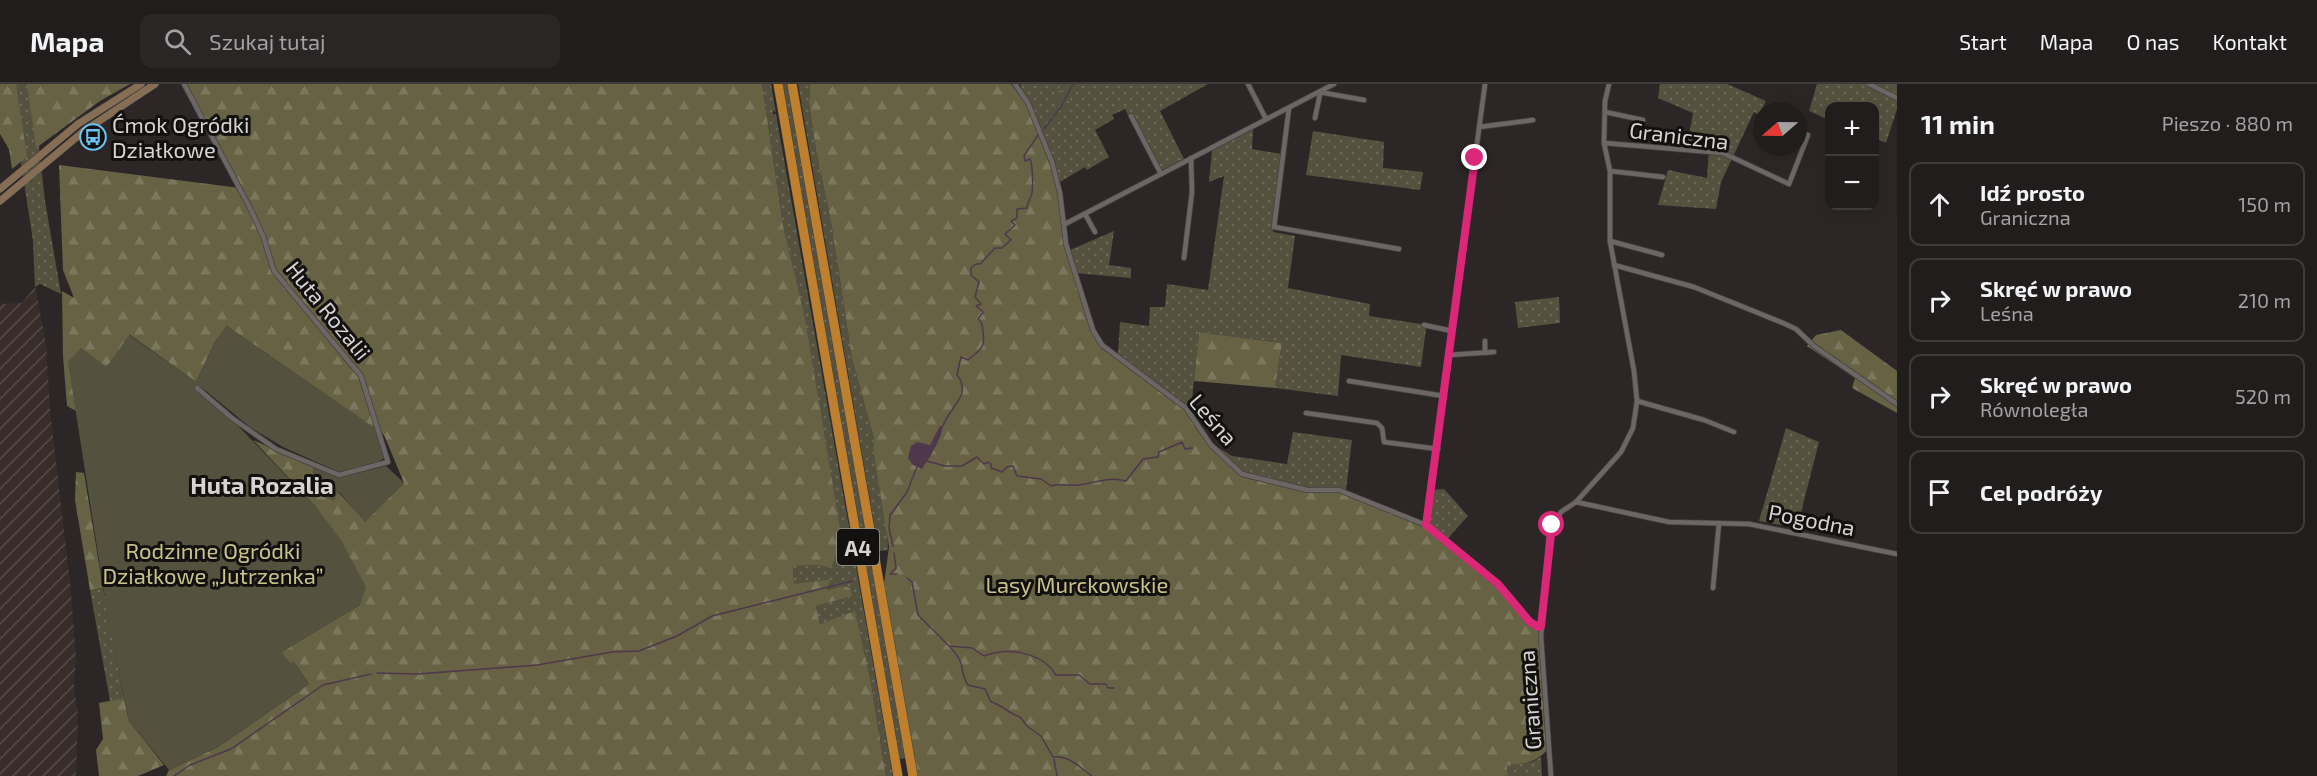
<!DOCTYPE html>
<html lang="pl">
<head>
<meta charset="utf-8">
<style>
	:root { --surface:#211d1c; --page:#292625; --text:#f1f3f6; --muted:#a2a2a3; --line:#3e3b3b }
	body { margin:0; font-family:"Exo 2",sans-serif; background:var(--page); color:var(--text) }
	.controls { position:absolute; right:18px; top:18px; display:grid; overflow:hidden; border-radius:12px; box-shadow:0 6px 24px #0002 }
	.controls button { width:54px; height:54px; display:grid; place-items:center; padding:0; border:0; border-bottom:2px solid var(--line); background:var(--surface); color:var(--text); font:30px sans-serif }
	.compass { position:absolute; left:1753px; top:18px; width:54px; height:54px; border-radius:50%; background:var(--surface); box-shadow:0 6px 24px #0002; rotate:250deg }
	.stop { position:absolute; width:18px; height:18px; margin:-14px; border:4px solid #db2777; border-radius:50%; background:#fff }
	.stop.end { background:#db2777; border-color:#fff; box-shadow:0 2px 6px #0008 }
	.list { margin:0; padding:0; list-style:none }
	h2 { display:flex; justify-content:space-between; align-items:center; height:78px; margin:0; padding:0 24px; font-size:26px }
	h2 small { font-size:20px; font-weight:400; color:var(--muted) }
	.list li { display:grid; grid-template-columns:39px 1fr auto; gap:18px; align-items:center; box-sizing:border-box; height:84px; margin:0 12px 12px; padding:0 12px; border:2px solid var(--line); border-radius:12px }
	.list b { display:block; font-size:22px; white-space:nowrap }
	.list p { margin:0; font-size:20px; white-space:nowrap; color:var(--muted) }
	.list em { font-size:20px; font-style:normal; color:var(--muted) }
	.icon { flex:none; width:33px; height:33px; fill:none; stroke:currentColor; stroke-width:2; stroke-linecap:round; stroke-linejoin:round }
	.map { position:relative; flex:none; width:1897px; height:692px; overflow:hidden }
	header { display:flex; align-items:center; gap:36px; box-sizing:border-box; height:84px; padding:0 30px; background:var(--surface); border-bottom:2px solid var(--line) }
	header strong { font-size:28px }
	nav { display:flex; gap:33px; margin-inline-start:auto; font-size:21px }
	.search { width:420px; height:54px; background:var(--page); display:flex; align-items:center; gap:15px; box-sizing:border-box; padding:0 21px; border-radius:12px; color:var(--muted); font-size:22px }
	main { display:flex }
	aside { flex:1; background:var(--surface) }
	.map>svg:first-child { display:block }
</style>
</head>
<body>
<header>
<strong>Mapa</strong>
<div class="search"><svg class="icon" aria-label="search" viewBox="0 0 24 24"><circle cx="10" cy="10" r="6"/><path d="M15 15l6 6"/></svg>Szukaj tutaj</div>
<nav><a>Start</a><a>Mapa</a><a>O nas</a><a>Kontakt</a></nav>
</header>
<main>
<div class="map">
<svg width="1897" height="692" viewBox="0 0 1897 692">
	<defs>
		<pattern id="industrial-furrows" width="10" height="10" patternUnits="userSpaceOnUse" patternTransform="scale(1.5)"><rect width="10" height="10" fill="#392d2a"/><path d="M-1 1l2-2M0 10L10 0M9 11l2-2" fill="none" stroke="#554b48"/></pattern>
		<pattern id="grass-dots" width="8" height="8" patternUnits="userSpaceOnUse" patternTransform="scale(1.5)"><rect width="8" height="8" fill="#54513e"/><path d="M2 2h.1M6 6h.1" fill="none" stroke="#6c6959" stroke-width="1.8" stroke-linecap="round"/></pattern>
		<pattern id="forest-firs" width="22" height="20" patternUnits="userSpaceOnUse" patternTransform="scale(1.5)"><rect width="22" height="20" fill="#666243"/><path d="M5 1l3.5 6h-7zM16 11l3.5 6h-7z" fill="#7b785d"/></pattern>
		<pattern id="wetland-marsh" width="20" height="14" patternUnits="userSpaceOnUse" patternTransform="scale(1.5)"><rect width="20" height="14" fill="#54513e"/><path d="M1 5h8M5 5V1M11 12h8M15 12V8" fill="none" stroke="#6c6959"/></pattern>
	</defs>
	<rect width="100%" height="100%" fill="#2c2726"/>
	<polygon fill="url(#industrial-furrows)" points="35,203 46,260 50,326 71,508 76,573 74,604 78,631 76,692 0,692 0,220 22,219"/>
	<g fill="url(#grass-dots)">
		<polygon points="9,0 32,0 45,117 61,210 40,200 35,203 33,157"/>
		<polygon points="762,0 771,0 776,29 773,26 773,30 776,30 893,692 886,692 870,593 855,528 820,540 816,522 851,512 842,502 827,506 829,495 794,501 793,482 820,481 792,181 783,141"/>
		<polygon points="782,0 789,0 906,674 899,675"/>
		<polygon points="798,0 810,0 809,19 816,67 831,138 852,275 874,355 873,365 887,441 888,466 879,467 878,463"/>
		<polygon points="1020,0 1208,0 1160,27 1184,75 1158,88 1125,25 1112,31 1114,35 1095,46 1109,73 1087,86 1085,83 1060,98"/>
		<polygon points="1660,0 1727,0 1766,17 1759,31 1754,28 1721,98 1716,125 1658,121 1668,86 1707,94 1709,64 1688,56 1693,29 1658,14"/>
		<polygon points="1817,0 1897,0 1897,25 1886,59 1875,54 1874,22 1830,22 1829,36 1809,27"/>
		<polygon points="1253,45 1252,65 1281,70 1273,148 1295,152 1288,204 1370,220 1369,232 1421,240 1426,244 1421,283 1341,271 1338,312 1275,304 1282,259 1199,248 1191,326 1118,270 1120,238 1149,242 1150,223 1165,223 1167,200 1208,206 1224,92 1209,98 1212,66"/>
		<polygon points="1313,47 1384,58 1383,84 1423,88 1420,106 1306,91"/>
		<polygon points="1114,147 1109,181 1131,184 1131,194 1075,189 1070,166"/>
		<polygon points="1559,213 1560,239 1518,244 1515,218"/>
		<polygon points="1786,344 1819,358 1797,444 1759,437"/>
		<polygon points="1293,348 1352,356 1346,406 1307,404 1246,390 1214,361 1232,372 1287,380"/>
		<polygon points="1444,405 1468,432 1447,455 1428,438 1434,406"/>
		<polygon points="103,504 124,614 110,617 90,506"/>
		<polygon points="1541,673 1542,692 1508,692 1507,681 1532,678"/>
	</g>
	<g fill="url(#forest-firs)">
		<polygon points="0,0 16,0 27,73 12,85 9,65 0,50"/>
		<polygon points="27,0 130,0 100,17 36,64"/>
		<polygon points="187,0 762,0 783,141 805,235 842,456 831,484 820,481 793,482 794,500 830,495 827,506 842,502 850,504 852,512 816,522 820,540 855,527 870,593 886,692 166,692 169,686 218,663 309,600 294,578 289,578 281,568 360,521 316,423 253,356 313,382 313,390 337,407 365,437 404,399 384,351 227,242 215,258 196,298 130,251 107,283 69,278 76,327 67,322 63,272 62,207 74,214 63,186 59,81 240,104"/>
		<path d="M810 0H1011L1026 20 1050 76 1058 108 1065 160 1092 246 1099 260 1185 326 1210 362 1242 393 1300 407H1339L1414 438 1424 443 1510 515 1529 540 1539 548 1547 666C1536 679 1524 680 1507 681L1508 692H914L883 507 889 463 873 365 874 355 852 275 831 138 816 67 809 19Z"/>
		<polygon points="1841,246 1897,287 1897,329 1852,304 1855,294 1807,262 1816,251"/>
		<polygon points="1199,248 1282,259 1275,304 1194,297"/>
		<polygon points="76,388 84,389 103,504 90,506 75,416"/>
		<polygon points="124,614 129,637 164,681 138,692 99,692 96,666 103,655 99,619"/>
	</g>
	<polygon fill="url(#wetland-marsh)" points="1060,0 1085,0 1073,9 1067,24 1061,26 1057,20"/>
	<g fill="#54513e">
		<polygon points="227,242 376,345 384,374 374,381 339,388 283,363 250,343 201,303 316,423 341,456 366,503 360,521 282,568 289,578 294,578 309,600 218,663 169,686 129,637 109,540 68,278 81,264 107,283 129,251 196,298 215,258"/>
		<polygon points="313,382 342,393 386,382 404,399 365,438 338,407 334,417 320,410 323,399 313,390"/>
	</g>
	<path fill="#4f384c" d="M940 342H943C940 358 931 371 922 385L913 381 908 374 911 362 917 358 930 361Z"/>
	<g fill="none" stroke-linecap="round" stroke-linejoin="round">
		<g stroke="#4f384c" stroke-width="1.5">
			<polyline points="1043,46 1061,23 1073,0"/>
			<path d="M943 342C949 323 973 311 957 291L961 273 968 276C979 266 986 265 983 248 982 242 983 239 978 235L983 228 976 222 981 220 975 213 979 198 971 191V184L976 180H980L995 164H1002L1011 156 1005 150 1015 141 1011 137 1017 134V125L1027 124C1027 117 1031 115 1032 109 1033 103 1033 81 1030 75L1025 77 1024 72 1038 51"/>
			<path d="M927 377 945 382H962L977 373 984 380 988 378 991 380V384L1002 388 1007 383 1013 382 1017 392 1041 395 1051 402C1061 399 1069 402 1079 401 1095 399 1110 392 1126 397L1143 375 1158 373 1159 368 1182 358 1185 365 1192 364"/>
			<polyline points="893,462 889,444 890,431 907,408 917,383"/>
			<polyline points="890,490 896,484 894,469"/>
			<polyline points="891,490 897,490"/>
			<path d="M907 494 912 498 918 531 949 562 972 564 984 572C1006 563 1041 567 1056 591H1079L1090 600H1106L1108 604H1114"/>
			<path d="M950 563C968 582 958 586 968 601L985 605 991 618C1003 621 1009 630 1020 633L1028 643 1041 652 1053 673C1069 671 1079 683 1092 692"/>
			<polyline points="377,589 418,590 537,581 612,568 639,567 677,552 712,532 852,497"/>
			<polyline points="1054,675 1057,692"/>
			<polyline points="174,692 190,681 231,665 323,601 371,590"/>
		</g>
		<g stroke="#474342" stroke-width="6">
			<g id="street">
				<polyline points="184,0 251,126 263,152 274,187 361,292 388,378 339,391 276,365 232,334 197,304"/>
				<polyline points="1015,0 1028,19 1052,78 1060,109 1066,160 1093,246 1102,261 1186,324 1211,361 1242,390 1307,406 1339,406 1426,441 1498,500 1534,542 1541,542"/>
				<polyline points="1248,0 1266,35"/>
				<polyline points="1869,0 1897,14"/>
				<polyline points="1319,8 1364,16"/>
				<polyline points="1289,24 1274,143 1399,165"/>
				<polyline points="1605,28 1643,36"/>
				<polyline points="1131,32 1161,90"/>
				<polyline points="1315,34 1320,10"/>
				<polyline points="1479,43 1533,36"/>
				<polyline points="1604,59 1723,69 1789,100 1808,51 1798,48"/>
				<polyline points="1610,87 1663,93"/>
				<polyline points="1085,130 1095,148"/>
				<polyline points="1065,140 1334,0"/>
				<polyline points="1610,157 1662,171"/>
				<polyline points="1184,174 1192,108 1191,74"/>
				<polyline points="1614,181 1694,203 1783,239 1796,245 1814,262 1897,320"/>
				<polyline points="1424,241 1452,247"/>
				<polyline points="1485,257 1485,269"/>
				<polyline points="1449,271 1494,268"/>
				<polyline points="1349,297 1444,312"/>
				<polyline points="1637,317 1704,336 1734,348"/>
				<polyline points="1306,329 1377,339 1382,344 1384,358 1438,365"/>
				<polyline points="1576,418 1669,438 1749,440 1897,470"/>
				<polyline points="1426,441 1485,0"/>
				<polyline points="1713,504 1719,439"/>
				<polyline points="1551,692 1541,553 1549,451 1561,428 1576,418 1621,368 1633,344 1637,317 1634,287 1610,157 1610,87 1604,59 1605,17 1609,0"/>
			</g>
		</g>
		<g stroke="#474342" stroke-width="8">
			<g id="secondary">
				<polyline points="0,105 78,40 141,0"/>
				<polyline points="0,117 84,47 155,0"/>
			</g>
		</g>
		<g stroke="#474342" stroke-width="10">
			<g id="highway">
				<polyline points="778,0 898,692"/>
				<polyline points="792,0 913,692"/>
			</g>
		</g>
		<use href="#street" stroke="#6c6664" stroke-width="4.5"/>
		<use href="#secondary" stroke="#856e54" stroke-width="7"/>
		<use href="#highway" stroke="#be802f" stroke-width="9"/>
	</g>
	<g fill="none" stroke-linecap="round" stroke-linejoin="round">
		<polyline stroke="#db2777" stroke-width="8" points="1475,74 1426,441 1498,500 1530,538 1538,543 1541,542 1552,441"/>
	</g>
	<defs>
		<g id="bus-ring" transform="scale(1.35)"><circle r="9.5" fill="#131110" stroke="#6bc3f2" stroke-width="1.5"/><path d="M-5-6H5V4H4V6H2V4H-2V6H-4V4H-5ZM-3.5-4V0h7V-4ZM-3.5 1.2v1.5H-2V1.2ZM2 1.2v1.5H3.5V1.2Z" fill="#6bc3f2"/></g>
	</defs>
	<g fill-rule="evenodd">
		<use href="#bus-ring" x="93" y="53"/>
	</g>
	<g text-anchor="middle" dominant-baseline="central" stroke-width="6" stroke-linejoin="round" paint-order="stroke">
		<rect fill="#131110" stroke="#9c9998" stroke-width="1.5" x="837" y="445" width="42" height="36" rx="4.5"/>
		<g font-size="21" font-weight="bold" fill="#d6d3d2">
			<text x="858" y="463">A4</text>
		</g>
		<g font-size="22" fill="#d6d3d2" stroke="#131110" text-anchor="start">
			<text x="112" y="40">Ćmok Ogródki<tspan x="112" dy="25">Działkowe</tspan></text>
		</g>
		<g font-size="22" fill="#d6d3d2" stroke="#131110">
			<text transform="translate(1679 51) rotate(7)">Graniczna</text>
			<text transform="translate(329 226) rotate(51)">Huta Rozalii</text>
			<text transform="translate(1214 335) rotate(49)">Leśna</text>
			<text transform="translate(1812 435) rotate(11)">Pogodna</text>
			<text transform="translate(1529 616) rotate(-94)">Graniczna</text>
		</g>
		<g font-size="22" fill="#cac289" stroke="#131110">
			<text x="213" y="466">Rodzinne Ogródki<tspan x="213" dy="25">Działkowe „Jutrzenka”</tspan></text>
			<text x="1077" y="500">Lasy Murckowskie</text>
		</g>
		<g font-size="24" font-weight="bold" fill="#d6d3d2" stroke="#131110">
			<text x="262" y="400">Huta Rozalia</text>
		</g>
	</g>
</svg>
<div class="controls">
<button>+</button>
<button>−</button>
</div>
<svg class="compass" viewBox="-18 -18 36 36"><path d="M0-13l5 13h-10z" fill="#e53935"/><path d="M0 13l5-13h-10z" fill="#a2a2a3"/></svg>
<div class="stop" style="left:1552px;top:441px"></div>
<div class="stop end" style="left:1475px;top:74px"></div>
</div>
<aside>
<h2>11 min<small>Pieszo · 880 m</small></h2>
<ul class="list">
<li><svg class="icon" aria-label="ahead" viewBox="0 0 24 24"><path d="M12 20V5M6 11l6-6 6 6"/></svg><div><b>Idź prosto</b><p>Graniczna</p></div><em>150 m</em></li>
<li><svg class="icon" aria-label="right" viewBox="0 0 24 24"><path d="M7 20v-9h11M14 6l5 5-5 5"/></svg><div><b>Skręć w prawo</b><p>Leśna</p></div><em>210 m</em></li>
<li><svg class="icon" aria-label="right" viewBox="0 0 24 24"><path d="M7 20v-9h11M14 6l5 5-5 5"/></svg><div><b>Skręć w prawo</b><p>Równoległa</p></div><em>520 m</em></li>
<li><svg class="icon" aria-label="arrive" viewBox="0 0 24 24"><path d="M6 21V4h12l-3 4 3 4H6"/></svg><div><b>Cel podróży</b></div></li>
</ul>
</aside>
</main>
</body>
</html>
